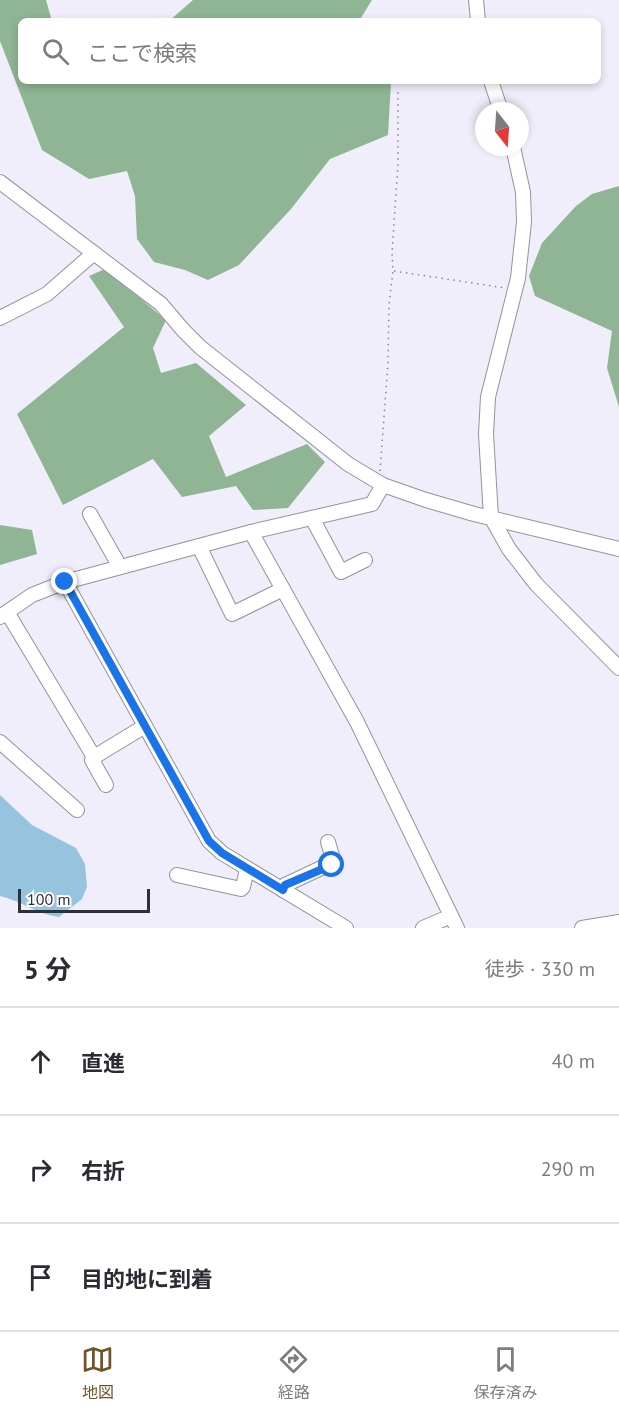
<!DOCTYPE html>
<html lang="ja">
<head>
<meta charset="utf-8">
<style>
	:root { --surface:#fff; --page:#f2f2f3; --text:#2b2b33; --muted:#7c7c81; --line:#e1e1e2; --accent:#735228 }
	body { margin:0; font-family:"PT Sans","Noto Sans JP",sans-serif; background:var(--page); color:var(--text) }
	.compass { position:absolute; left:475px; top:102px; width:54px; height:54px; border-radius:50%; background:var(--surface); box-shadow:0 3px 9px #0003; rotate:163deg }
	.scale { position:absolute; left:18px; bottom:15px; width:132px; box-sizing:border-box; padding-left:6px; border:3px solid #313035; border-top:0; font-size:16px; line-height:21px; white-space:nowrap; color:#313035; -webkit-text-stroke:4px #fff; paint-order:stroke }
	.stop { position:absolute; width:18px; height:18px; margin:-14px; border:4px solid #1a73e8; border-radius:50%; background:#fff }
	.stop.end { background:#1a73e8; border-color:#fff; box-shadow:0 2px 6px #0008 }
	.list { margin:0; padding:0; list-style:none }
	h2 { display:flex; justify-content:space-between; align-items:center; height:78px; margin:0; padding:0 24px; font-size:26px }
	h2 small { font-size:20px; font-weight:400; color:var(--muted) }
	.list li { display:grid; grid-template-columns:39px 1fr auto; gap:18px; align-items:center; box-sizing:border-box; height:108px; padding:0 24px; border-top:2px solid var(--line) }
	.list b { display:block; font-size:22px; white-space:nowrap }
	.list em { font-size:20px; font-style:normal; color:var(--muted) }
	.icon { flex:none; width:33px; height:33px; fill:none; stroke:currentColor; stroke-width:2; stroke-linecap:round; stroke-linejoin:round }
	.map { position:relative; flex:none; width:619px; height:928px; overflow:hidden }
	.search { position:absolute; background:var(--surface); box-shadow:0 3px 9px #0003; left:18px; right:18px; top:18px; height:66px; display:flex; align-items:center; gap:15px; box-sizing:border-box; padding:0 21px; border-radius:9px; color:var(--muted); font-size:22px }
	.sheet { height:402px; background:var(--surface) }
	nav { display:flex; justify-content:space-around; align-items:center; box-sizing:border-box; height:84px; border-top:2px solid var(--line); background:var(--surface); font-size:16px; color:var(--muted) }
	nav a { display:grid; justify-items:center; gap:3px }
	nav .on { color:var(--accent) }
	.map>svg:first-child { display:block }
</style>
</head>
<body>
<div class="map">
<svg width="619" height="928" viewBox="0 0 619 928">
	<rect width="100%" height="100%" fill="#efeefa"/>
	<g fill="#8fb594">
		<polygon points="0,0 46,0 52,21 21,21 21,81 389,81 391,82 388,135 330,159 291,209 239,265 208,280 185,270 154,262 137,239 135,196 127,171 89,179 42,150 0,41"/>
		<polygon points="193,0 372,0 359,21 169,21"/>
		<polygon points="619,186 619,407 607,368 612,331 535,296 529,276 542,243 576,206 592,194"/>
		<polygon points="105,269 166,320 153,348 161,373 196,363 246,405 209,436 226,477 307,444 325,462 288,508 253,510 236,486 182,497 153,459 63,505 17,414 124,327 89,276"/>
		<polygon points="0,525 32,530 37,554 0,565"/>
	</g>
	<path fill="#96c4df" d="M0 795 32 825 76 848 85 864 87 887 82 899 59 917C36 914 22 901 0 896Z"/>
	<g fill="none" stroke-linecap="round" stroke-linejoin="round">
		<g stroke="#94929e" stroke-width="16">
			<g id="minor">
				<polyline points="476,0 478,21"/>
				<polyline points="491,81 501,111"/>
				<polyline points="513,147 523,192 524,222 518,278 488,397 486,434 491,517 509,549 536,584 619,668"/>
				<polyline points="0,182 161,304 183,330 200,347 348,464 383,485 426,500 474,514 619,549"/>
				<polyline points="0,318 47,294 94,253"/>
				<polyline points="90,514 120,567"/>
				<polyline points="312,518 341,572 365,560"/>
				<polyline points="251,532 357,722 457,928"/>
				<polyline points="199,546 232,614 283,589"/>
				<polyline points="65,582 209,841 222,853 346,928"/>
				<polyline points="7,612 94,757 145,726"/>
				<polyline points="0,617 32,595 65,582 251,532 372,504 383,485"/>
				<polyline points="0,742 77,810"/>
				<polyline points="94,757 92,760 106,785"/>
				<polyline points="177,875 241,889 243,887 247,869"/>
				<polyline points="283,890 285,885 334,862 328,842"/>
				<polyline points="423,928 451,916"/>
				<polyline points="582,928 619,922"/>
			</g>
		</g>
		<g stroke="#87868f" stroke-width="1.5" stroke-dasharray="1.5 4.5" stroke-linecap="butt">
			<polyline points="394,271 505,288"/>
			<polyline points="380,471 388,363 389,304 393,271 392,253 398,164 398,88"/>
		</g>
		<use href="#minor" stroke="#fff" stroke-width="14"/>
	</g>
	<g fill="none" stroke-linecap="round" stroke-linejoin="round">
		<polyline stroke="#1a73e8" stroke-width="8" points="65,582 209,841 222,853 283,890 285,885 332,865"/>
	</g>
</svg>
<svg class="compass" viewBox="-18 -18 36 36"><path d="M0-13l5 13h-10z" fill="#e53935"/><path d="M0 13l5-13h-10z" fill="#7c7c81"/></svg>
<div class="scale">100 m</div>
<div class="stop" style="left:332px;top:865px"></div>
<div class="stop end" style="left:65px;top:582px"></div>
<div class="search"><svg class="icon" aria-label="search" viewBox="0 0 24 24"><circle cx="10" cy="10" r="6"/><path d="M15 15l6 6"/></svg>ここで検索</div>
</div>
<section class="sheet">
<h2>5 分<small>徒歩 · 330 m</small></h2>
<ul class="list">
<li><svg class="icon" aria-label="ahead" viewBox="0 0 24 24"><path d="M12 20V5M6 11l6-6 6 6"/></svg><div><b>直進</b></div><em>40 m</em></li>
<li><svg class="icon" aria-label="right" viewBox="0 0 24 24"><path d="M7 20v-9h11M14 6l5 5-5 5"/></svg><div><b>右折</b></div><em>290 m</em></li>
<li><svg class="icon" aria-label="arrive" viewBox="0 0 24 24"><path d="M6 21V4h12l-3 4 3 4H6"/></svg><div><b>目的地に到着</b></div></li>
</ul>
</section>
<nav>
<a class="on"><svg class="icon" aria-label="map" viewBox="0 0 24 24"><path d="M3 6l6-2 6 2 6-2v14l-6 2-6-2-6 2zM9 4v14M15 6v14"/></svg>地図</a>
<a><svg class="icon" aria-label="directions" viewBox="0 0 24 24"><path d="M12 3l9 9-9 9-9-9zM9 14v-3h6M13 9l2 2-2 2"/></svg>経路</a>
<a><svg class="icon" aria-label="saved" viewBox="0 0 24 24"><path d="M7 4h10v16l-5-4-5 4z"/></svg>保存済み</a>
</nav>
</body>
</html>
